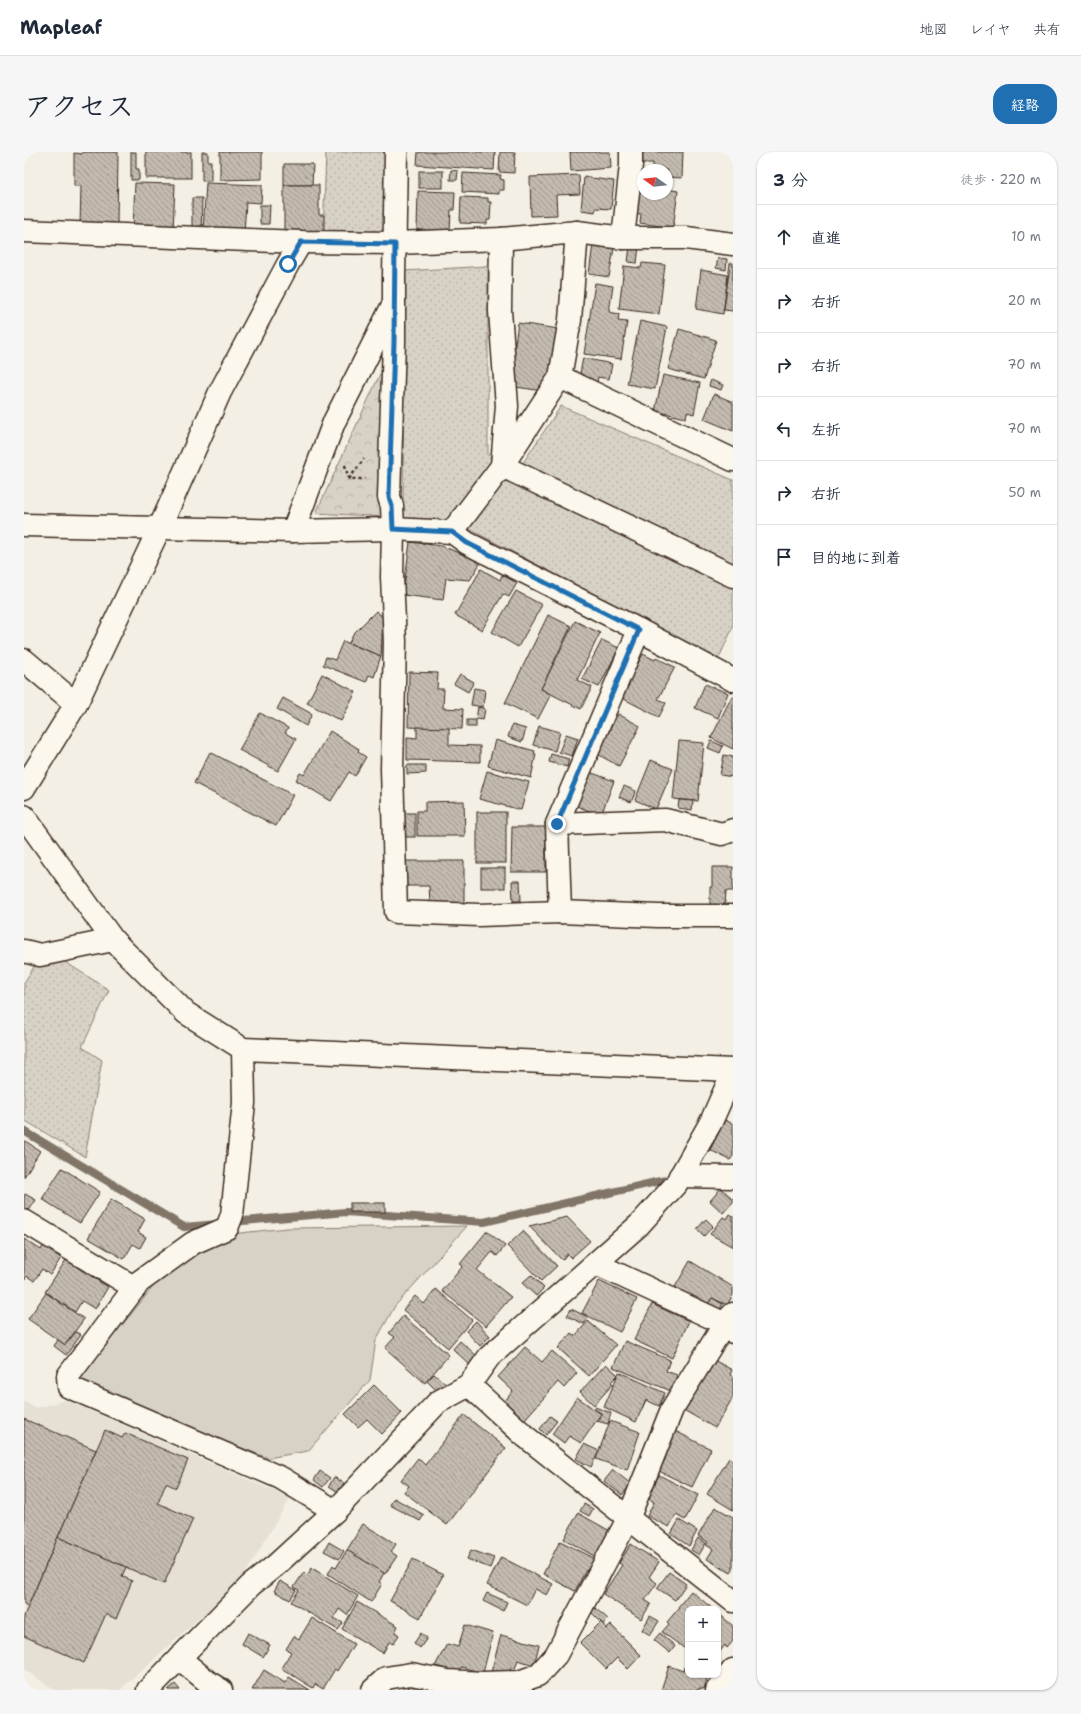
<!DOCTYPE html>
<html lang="ja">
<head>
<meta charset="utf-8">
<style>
	:root { --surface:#fff; --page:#f6f6f7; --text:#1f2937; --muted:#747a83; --line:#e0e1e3; --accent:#1f6fb2 }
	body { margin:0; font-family:"Shantell Sans","Klee One",sans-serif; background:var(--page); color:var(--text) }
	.controls { position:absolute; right:12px; bottom:12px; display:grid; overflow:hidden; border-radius:8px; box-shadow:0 1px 3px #0004 }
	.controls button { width:36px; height:36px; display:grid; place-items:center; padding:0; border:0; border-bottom:1px solid var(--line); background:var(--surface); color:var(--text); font:20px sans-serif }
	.compass { position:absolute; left:613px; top:12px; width:36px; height:36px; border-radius:50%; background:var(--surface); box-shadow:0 1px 3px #0004; rotate:285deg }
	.stop { position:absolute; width:12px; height:12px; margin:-9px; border:3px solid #1f6fb2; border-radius:50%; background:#fff }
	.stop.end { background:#1f6fb2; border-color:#fff; box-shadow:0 1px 4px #0008 }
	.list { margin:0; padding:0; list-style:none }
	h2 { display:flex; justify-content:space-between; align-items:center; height:52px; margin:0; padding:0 16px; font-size:17px }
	h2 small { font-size:13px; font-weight:400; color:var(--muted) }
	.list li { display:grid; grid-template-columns:26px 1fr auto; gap:12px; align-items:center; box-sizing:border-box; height:64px; padding:0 16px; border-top:1px solid var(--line) }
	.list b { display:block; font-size:15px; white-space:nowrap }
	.list em { font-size:13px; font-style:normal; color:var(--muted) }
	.icon { flex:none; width:22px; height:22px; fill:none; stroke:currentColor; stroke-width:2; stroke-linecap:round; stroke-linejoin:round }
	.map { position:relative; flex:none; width:709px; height:1538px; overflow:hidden; border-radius:16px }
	header { display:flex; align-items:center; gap:24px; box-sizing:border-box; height:56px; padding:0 20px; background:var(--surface); border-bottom:1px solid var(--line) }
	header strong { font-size:19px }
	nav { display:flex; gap:22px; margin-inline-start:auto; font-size:14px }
	.intro { display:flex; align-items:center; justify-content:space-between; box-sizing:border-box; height:96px; padding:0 24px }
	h1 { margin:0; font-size:28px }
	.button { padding:10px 18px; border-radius:16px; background:var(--accent); color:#fff; font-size:14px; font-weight:700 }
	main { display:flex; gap:24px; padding:0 24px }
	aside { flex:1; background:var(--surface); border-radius:16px; box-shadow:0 1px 3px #0004 }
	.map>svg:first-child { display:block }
</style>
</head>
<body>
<header>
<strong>Mapleaf</strong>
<nav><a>地図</a><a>レイヤ</a><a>共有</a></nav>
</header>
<div class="intro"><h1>アクセス</h1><a class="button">経路</a></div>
<main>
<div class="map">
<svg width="709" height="1538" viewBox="0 0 709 1538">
	<defs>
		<pattern id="grass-dots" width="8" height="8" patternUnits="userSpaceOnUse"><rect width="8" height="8" fill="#d8d1c6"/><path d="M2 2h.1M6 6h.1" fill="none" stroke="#bab4aa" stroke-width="1.8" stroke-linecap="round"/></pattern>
		<pattern id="park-crowns" width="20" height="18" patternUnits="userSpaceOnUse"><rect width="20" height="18" fill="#d8d1c6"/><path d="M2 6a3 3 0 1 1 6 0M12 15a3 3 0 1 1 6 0" fill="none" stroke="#bab4aa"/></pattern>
		<pattern id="building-back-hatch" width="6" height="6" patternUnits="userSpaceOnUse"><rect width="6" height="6" fill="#c3bbb0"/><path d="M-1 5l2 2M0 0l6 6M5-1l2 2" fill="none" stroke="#a0988f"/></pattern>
	</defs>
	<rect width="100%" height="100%" fill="#f3efe4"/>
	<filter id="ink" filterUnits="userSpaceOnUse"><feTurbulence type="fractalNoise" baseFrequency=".025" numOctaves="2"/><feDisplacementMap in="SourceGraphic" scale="8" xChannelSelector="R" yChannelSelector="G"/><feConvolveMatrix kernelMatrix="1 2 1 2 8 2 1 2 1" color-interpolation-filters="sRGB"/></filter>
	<g filter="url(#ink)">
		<polygon fill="#e5dfd4" points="42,1248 266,1346 218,1427 96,1538 30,1538 0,1517 0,1250 13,1256"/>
		<g fill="url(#grass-dots)" stroke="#8a7e72">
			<polygon points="302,0 363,0 363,84 299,82"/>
			<polygon points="464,114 464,303 490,324 537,254 709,328 709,475 694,508 434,371 379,369 380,119"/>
			<polygon points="38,808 85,838 58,895 78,908 61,1005 0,968 0,831 11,813"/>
		</g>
		<polygon fill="url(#park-crowns)" stroke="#8a7e72" points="356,222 368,222 363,365 292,361"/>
		<polygon fill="#d8d1c6" stroke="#8a7e72" points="443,1074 371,1154 352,1188 346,1228 284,1299 244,1306 64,1237 56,1225 133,1130 170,1102 207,1082 263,1076"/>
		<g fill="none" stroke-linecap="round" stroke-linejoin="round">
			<g stroke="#817468" stroke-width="8">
				<polyline points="0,979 160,1075 194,1072"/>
				<polyline points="208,1070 322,1060 460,1070 636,1029 651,1027"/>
			</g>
		</g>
		<g fill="url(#building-back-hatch)" stroke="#3b2a1e">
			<polygon points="58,0 94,0 93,75 56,74 57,34 50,34 50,1 58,2"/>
			<polygon points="107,0 112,0 112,17 115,17 115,28 107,28"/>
			<rect x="122" y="0" width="45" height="26"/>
			<polygon points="178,0 184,0 184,9 187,9 187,29 178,29"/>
			<polygon points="196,0 238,0 238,27 196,28"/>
			<polygon points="394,0 471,0 470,18 393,13"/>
			<polygon points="476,0 491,0 490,21 475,20"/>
			<polygon points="546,0 586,0 587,16 547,19"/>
			<polygon points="618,0 659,0 658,26 643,25 643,18 629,18 629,11 617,11"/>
			<polygon points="260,12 289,12 288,33 260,33"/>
			<polygon points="427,18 434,19 433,28 426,28"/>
			<rect x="395" y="19" width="24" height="17"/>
			<polygon points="439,21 477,23 476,27 480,28 480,38 475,38 475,42 438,40"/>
			<polygon points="555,23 556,42 532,43 533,63 507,64 506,25"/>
			<polygon points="560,25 590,29 587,57 572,56 571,60 557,58"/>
			<polygon points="111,31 151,32 149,79 109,77"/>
			<polygon points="182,31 238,33 237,51 222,50 220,81 179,79"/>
			<polygon points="260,33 295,33 295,63 300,63 300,85 260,84"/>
			<polygon points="613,33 619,34 619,42 643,42 643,37 654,39 649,76 616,71 617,62 609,61"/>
			<polygon points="394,39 431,40 430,58 427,58 426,79 393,78"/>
			<polygon points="437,45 464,46 464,50 467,50 466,68 463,68 463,72 436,71"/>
			<polygon points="168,46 178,46 177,84 168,84"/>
			<polygon points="236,53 246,53 245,72 236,72"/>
			<polygon points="569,92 590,96 585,125 565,122"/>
			<polygon points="606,94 615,94 613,111 604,110"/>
			<polygon points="694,106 703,107 702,118 692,116"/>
			<polygon points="618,111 641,113 635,162 595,157 600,114 617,116"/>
			<polygon points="706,111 709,111 709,159 700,158"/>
			<polygon points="677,118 704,123 699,162 672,157"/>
			<polygon points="571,131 589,134 585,160 595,162 594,169 603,170 597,207 560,202"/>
			<polygon points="616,169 643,175 631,237 603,232"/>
			<polygon points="494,171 535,177 526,240 485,234"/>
			<polygon points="655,177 692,188 680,227 644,217"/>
			<polygon points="559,206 588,212 585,227 574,225 572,235 554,232"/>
			<polygon points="639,223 676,231 670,262 663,260 662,266 631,259"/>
			<polygon points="687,228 699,233 697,238 685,234"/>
			<polygon points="690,242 709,250 709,279 680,267"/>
			<polygon points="386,390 418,394 457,410 446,428 422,426 419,448 379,443"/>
			<polygon points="457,417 476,428 478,423 493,431 485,445 479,442 458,478 431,463"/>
			<polygon points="492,439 518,453 494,495 468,480"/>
			<polygon points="352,459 359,465 357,504 325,491 329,482"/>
			<polygon points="524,463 547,474 517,537 527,542 514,567 481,551"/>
			<polygon points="551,469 576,481 553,528 568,535 557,557 517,537"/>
			<polygon points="578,488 595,496 575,535 558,527"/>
			<polygon points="319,489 357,504 350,525 345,523 342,530 299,513 302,505 311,508"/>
			<polygon points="619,502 631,508 632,506 651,515 634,547 642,551 635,565 596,545"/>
			<polygon points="385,520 414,521 413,537 420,537 419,556 439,557 438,577 384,575"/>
			<polygon points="298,522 332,540 317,569 283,551"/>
			<polygon points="436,522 450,530 444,540 430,532"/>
			<polygon points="681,532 704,541 694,566 671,556"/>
			<polygon points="450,536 461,538 459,555 447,553"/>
			<polygon points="708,544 709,544 709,597 687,586"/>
			<polygon points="259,546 288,562 282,574 253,557"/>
			<polygon points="454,555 461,557 459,568 452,567"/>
			<polygon points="236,561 264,576 261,581 272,587 254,619 215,598"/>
			<polygon points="594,562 616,574 595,614 573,602"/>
			<rect x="443" y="568" width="9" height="7"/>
			<polygon points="488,573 502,577 498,590 484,585"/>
			<polygon points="515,574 536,580 531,599 509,593"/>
			<polygon points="393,575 425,576 425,593 456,594 456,610 383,608 383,585 393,586"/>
			<polygon points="306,579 335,597 334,600 342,605 331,624 325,620 307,649 272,628 276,621 280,623"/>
			<polygon points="542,582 554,586 548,604 535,600"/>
			<polygon points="471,588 511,599 510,602 512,602 507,626 464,614"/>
			<polygon points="655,589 680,591 674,649 649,647"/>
			<polygon points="687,589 699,594 696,601 684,596"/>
			<polygon points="186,600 269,643 252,674 170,631"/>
			<polygon points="527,602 545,607 543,615 525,610"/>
			<polygon points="700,603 709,605 709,625 696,623"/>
			<polygon points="627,608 649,617 632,657 611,648"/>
			<polygon points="383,613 402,613 402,621 383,622"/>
			<polygon points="560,618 590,629 577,663 547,652"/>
			<polygon points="463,619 505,630 497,658 455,647"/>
			<polygon points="600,634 612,639 607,650 595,645"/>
			<polygon points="655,648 669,649 668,658 654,656"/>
			<polygon points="440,649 441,684 393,684 393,659 401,659 401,650"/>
			<rect x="453" y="660" width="29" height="51"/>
			<rect x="379" y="661" width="12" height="24"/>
			<polygon points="488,675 522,675 522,720 487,720"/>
			<polygon points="382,709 440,709 440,751 406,751 405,734 382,734"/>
			<polygon points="688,715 709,715 709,739 702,739 701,753 686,754 686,735 688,735"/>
			<rect x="457" y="716" width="24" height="20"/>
			<polygon points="488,729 496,729 497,749 489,749"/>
			<polygon points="701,968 709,972 709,1004 706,1008 686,998"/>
			<polygon points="0,988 16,999 0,1025"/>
			<polygon points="38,1016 76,1040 56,1071 18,1047"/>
			<polygon points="697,1036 709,1047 709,1050 699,1061 686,1049"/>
			<polygon points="1,1042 12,1048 4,1060 0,1058 0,1044"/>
			<polygon points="87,1047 121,1067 114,1080 122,1085 116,1096 109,1092 100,1107 64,1086"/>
			<rect x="326" y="1051" width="35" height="9"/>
			<polygon points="706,1062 709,1064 709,1095 686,1082 699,1065 703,1067"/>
			<polygon points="543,1065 566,1089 547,1106 543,1102 538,1108 505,1074"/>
			<polygon points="682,1067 689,1074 680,1084 673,1077"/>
			<polygon points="463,1079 481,1094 473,1104 468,1100 453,1118 487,1145 462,1174 418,1139 439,1114 436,1112"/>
			<polygon points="499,1079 533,1114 517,1129 483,1094"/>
			<polygon points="0,1087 17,1098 19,1094 37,1106 26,1123 18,1117 10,1129 3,1124 0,1128"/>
			<polygon points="42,1108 84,1135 71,1157 58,1149 51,1160 21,1140"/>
			<polygon points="666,1109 709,1135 709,1143 703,1153 688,1146 684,1152 672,1145 671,1147 651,1135"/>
			<polygon points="507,1123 520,1136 512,1144 498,1131"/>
			<polygon points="575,1129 613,1147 596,1180 558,1161"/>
			<polygon points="412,1137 448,1168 424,1196 379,1158 391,1144 400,1152"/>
			<polygon points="22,1141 60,1167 41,1193 4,1167"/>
			<polygon points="688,1146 699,1152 696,1157 693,1158 684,1152"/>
			<polygon points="628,1152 665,1169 648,1206 610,1188"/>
			<polygon points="547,1157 564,1165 560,1172 543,1164"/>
			<polygon points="379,1164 425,1203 401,1231 361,1196 371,1185 365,1181"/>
			<polygon points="452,1169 466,1184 456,1194 442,1179"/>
			<polygon points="564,1169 592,1193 565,1224 534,1196 547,1181 551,1184"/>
			<polygon points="52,1180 57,1183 42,1203 30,1194 34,1188 41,1193"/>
			<polygon points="436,1189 453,1204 446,1213 429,1197"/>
			<polygon points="601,1189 646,1208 642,1219 653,1223 647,1239 589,1215"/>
			<polygon points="501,1195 518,1210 528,1199 553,1221 540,1236 534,1230 500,1268 480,1250 489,1239 474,1225"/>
			<polygon points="688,1207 708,1218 706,1223 709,1225 709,1245 691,1276 656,1256"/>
			<polygon points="582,1212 594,1223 587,1230 589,1232 570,1253 556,1240"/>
			<polygon points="595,1220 641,1241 635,1254 622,1248 612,1270 580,1255"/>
			<polygon points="410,1222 423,1233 415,1241 403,1229"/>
			<polygon points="350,1233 378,1261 358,1282 343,1267 334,1275 321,1262"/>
			<polygon points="553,1245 577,1262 557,1291 545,1284 540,1291 528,1282"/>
			<polygon points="571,1255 587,1261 584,1272 573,1269 578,1262 570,1257"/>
			<polygon points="440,1263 482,1296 423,1373 380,1340 385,1334 377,1328 394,1306 401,1313"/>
			<polygon points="526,1264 533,1269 522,1283 516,1277"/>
			<polygon points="0,1267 72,1298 4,1454 0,1452"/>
			<polygon points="586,1269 616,1280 603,1318 572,1307"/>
			<polygon points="81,1278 98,1286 101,1281 164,1308 152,1336 142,1331 134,1351 169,1367 140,1432 34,1385"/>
			<polygon points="651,1279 687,1297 668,1335 635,1319 642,1305 639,1304"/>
			<polygon points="560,1292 575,1299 567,1315 552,1307"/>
			<polygon points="705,1306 709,1309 709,1358 683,1342"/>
			<polygon points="589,1318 607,1332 598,1343 580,1329"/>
			<polygon points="296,1319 306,1326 299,1335 290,1328"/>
			<polygon points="635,1323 674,1343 661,1368 652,1363 645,1375 623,1364 630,1350 623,1346"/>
			<polygon points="310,1325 320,1331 314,1340 305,1334"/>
			<polygon points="370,1346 400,1363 396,1369 366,1353"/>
			<polygon points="560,1352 569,1357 565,1364 556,1359"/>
			<polygon points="691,1355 709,1365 709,1418 707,1421 683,1407 689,1397 682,1393 684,1390 674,1384"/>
			<polygon points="554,1361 586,1379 572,1405 540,1387"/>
			<polygon points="655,1368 673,1379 665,1394 647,1382"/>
			<polygon points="339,1372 372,1392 367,1400 373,1404 361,1422 323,1398"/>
			<polygon points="34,1385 102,1415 98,1424 108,1429 92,1467 82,1462 60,1511 0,1484 0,1464"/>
			<polygon points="674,1386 682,1391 675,1403 667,1398"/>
			<polygon points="536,1389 572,1407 565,1419 562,1418 551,1439 519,1422"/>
			<polygon points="305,1390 320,1399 315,1407 300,1399"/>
			<polygon points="607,1392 635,1410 625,1425 633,1431 621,1448 627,1452 617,1467 579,1442 598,1413 595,1411"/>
			<polygon points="323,1398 360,1421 355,1430 358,1432 347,1450 304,1422 309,1413 312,1416"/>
			<polygon points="447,1398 470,1406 466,1416 443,1407"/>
			<polygon points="477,1405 529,1432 523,1443 511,1437 503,1453 463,1433"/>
			<polygon points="389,1407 419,1423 396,1466 366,1449"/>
			<polygon points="288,1416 334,1444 323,1463 315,1457 310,1466 319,1471 314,1478 267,1450 275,1438 270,1435 280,1420 283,1423"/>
			<polygon points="645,1420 662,1432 651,1448 633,1436"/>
			<polygon points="256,1429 272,1438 266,1448 250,1439"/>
			<polygon points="667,1439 689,1457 664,1457 664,1499 638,1480 645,1472 643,1470 655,1456 654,1455"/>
			<polygon points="463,1441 483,1450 479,1459 459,1449"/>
			<polygon points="333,1450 374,1474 371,1480 375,1483 369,1492 365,1490 359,1501 318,1477"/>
			<polygon points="571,1456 584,1467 579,1472 567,1460"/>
			<polygon points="694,1461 709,1474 709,1489 703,1496 701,1493 694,1502"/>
			<polygon points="626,1464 635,1469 626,1483 618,1478"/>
			<polygon points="288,1466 330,1492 313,1519 311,1517 299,1537 291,1532 289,1536 257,1516 267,1500 262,1497 270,1484 275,1487"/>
			<polygon points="577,1470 583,1477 587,1473 617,1503 604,1517 593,1506 582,1517 556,1491"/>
			<polygon points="441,1473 469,1481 459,1521 437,1515 435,1520 411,1514 423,1492 434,1495"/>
			<polygon points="224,1481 246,1493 239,1505 218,1492"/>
			<polygon points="397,1481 403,1486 396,1496 390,1491"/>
			<polygon points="636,1481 651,1494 646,1501 630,1488"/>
			<polygon points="477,1483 515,1493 510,1513 494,1508 491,1517 487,1515 486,1521 466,1524"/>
			<polygon points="645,1514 659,1519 660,1515 664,1516 664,1523 684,1523 680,1537 675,1536 675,1538 637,1538"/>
			<polygon points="240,1518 261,1531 265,1525 286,1538 228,1538"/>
			<polygon points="387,1531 401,1538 383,1538"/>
			<polygon points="151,1532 156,1538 144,1538"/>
		</g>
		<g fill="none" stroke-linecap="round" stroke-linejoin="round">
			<g stroke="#3b2a1e" stroke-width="25">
				<g id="minor">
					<polyline points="372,0 370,125 370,190 365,345 368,354 369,377 368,425 371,490 368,617 372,760 455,763 536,760 634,764 709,764"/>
					<polyline points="0,79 277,90 371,91 477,87 553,80 599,86 662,86 709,92"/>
					<polyline points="599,86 607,13 607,0"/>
					<polyline points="477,87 476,159 483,254 478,314 709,424"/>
					<polyline points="536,225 709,308"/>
					<polyline points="0,373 269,379 310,270 369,153"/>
					<polyline points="269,379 369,377 428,380 443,391 615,478 709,528"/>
					<polyline points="428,380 478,314 536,225 546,168 553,80"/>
					<polyline points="0,508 52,552"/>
					<polyline points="0,636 52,552 136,375 196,240 264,112 277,90"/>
					<polyline points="0,664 89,788 162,861 219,897 709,918"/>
					<polyline points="533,672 641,668 698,682 709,678"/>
					<polyline points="536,760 533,672 615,478"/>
					<polyline points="0,799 16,803 89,788"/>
					<polyline points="219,897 220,951 208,1063 203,1076 169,1091 115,1130 44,1224 45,1235 257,1326 311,1359"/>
					<polyline points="656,1024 709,1025"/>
					<polyline points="0,1069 111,1136"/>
					<polyline points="572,1112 697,1170 702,1178 709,1180"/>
					<polyline points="445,1233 502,1285 709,1449"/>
					<polyline points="155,1506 184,1530 197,1538"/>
					<polyline points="124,1538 227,1433 252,1413 311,1359 414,1250 445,1233 465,1205 615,1073 652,1032 687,970 709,920"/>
					<polyline points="349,1538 362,1526 387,1522 423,1529 459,1531 495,1530 514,1523 532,1503 604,1367 648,1257 703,1168 709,1162"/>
					<polyline points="693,1538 709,1518"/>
				</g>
			</g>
			<g stroke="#3b2a1e" stroke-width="2.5" stroke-dasharray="3 3" stroke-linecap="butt">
				<polyline points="321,313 325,327 341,327"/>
				<polyline points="325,327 340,307"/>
			</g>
			<use href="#minor" stroke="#fbf7ec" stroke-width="22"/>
		</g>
	</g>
	<g fill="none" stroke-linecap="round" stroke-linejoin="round" filter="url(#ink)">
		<polyline stroke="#1f6fb2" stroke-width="5" points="264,112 277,90 371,92 370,190 365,345 368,354 369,377 428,380 443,391 615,478 533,672"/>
	</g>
</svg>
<div class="controls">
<button>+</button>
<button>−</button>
</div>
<svg class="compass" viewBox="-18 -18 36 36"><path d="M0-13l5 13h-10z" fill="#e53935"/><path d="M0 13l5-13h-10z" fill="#747a83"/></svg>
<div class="stop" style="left:264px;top:112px"></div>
<div class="stop end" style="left:533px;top:672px"></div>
</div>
<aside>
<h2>3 分<small>徒歩 · 220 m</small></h2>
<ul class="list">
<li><svg class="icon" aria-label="ahead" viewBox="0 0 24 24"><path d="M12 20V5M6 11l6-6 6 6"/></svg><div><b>直進</b></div><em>10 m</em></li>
<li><svg class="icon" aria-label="right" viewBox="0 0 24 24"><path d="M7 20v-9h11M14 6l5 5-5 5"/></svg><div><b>右折</b></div><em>20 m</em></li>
<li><svg class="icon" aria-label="right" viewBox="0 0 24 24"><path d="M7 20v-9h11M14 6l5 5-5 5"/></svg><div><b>右折</b></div><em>70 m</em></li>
<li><svg class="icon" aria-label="left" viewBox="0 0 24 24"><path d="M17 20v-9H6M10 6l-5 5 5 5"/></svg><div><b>左折</b></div><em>70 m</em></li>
<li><svg class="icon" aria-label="right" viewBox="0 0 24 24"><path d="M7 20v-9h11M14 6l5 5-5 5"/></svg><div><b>右折</b></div><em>50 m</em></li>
<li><svg class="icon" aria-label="arrive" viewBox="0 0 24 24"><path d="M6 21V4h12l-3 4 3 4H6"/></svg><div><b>目的地に到着</b></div></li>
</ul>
</aside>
</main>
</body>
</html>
